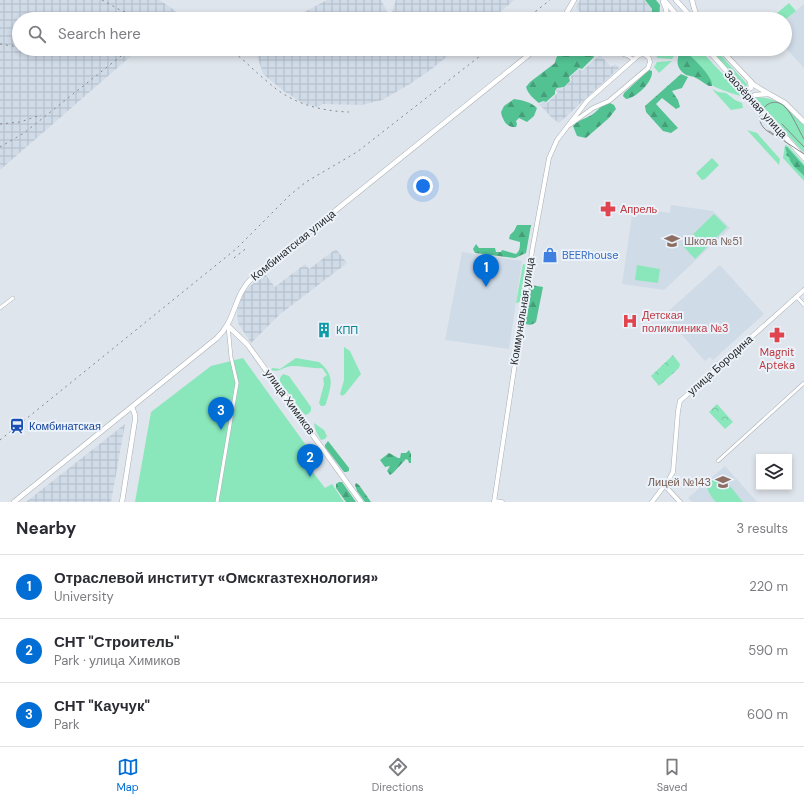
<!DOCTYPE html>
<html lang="en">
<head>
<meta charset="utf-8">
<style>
	:root { --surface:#fff; --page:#f2f2f3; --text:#2b2b33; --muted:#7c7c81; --line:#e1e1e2; --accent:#016ed6 }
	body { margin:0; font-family:"DM Sans",sans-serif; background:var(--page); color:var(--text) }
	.controls { position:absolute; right:12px; bottom:12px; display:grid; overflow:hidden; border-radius:0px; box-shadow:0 2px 6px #0003 }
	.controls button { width:36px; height:36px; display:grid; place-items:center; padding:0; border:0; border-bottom:1px solid var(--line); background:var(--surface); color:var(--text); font:20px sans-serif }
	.you { position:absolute; left:423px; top:186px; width:14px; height:14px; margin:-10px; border:3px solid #fff; border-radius:50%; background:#1a73e8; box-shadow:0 0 0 6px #1a73e833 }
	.badge { display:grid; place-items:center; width:26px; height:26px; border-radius:50%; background:var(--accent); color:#fff; font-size:13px; font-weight:700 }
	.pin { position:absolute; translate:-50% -33px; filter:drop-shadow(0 1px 2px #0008) }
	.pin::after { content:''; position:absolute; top:21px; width:14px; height:12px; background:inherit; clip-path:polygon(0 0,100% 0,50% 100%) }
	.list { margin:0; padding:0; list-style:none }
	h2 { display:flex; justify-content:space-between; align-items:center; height:52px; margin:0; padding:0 16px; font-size:17px }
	h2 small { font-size:13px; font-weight:400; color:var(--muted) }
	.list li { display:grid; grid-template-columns:26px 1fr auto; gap:12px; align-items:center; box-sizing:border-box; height:64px; padding:0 16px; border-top:1px solid var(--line) }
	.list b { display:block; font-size:15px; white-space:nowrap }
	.list p { margin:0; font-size:13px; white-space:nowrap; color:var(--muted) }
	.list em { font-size:13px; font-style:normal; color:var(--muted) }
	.icon { flex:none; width:22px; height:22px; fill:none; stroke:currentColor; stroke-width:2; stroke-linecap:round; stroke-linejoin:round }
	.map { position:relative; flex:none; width:804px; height:502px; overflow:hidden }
	.search { position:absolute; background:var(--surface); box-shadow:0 2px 6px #0003; left:12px; right:12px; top:12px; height:44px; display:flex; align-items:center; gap:10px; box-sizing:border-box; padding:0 14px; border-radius:22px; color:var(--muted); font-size:15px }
	.sheet { height:244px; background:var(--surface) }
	nav { display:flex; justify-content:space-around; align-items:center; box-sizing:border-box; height:56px; border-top:1px solid var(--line); background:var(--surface); font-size:11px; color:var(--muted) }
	nav a { display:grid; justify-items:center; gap:2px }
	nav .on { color:var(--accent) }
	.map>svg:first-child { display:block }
</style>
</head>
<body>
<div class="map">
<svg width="804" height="502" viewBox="0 0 804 502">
	<defs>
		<pattern id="industrial-grid" width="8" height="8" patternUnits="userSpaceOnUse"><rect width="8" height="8" fill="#d0dbe8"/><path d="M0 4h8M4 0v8" fill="none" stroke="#b3bcc7"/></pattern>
		<pattern id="forest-firs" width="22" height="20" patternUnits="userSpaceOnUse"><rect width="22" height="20" fill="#53c293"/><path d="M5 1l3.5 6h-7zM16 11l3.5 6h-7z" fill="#459e78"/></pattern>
		<pattern id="park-crowns" width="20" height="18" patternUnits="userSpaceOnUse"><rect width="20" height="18" fill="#8ae7bb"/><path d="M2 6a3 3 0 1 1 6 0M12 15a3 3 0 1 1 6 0" fill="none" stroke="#77c6a1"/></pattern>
	</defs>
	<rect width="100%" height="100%" fill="#dfe5ec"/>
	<g fill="#d0dbe8">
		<polygon points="804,4 804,68 785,47 785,21"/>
		<polygon points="671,205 713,211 730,228 664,290 622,284 632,215 635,213 636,208 670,213"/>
		<polygon points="462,252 522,261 509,349 445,340"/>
		<polygon points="720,265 764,314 713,360 710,357 705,361 664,315"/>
		<polygon points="725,466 757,502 692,502 688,498"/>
	</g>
	<g fill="url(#industrial-grid)">
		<polygon points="0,0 159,0 176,11 168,19 19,19 19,49 139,49 0,170"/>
		<polygon points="327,0 381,0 390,17 396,0 514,0 492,19 291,19"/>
		<polygon points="580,0 644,0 650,7 651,12 648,17 643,18 585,19 576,7"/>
		<polygon points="255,49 456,49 433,68 410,84 382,100 362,105 323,104 317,107 303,103 285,92 263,74"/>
		<polygon points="600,55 611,67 615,64 619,68 559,123 552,118 540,105 543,101 547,103 558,93 556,90 560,87 562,89 572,80 570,77 579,69 582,71"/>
		<polygon points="336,249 347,263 279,315 251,343 238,323 237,311 243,292 265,274 275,287 305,264 309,269"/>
		<polygon points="125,424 111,502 26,502"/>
	</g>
	<g fill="#8ae7bb">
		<polygon points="789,3 796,11 785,20 785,19 781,19 776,14"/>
		<polygon points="658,49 671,49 674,56 672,59 657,58 656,53"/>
		<path d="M684 49H699L739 91 742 95 740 96C734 94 715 88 710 84 700 75 691 64 681 54Z"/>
		<polygon points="710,49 715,49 747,84 747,88 745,88"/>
		<polygon points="672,61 659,73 654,67 657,62"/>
		<polygon points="712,89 718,92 726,93 735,100 742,103 743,108 731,110"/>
		<path d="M756 97C782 99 787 107 804 126V153L755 98Z"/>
		<polygon points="747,130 757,133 780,159 779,165"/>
		<polygon points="785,145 788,146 804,164 804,181 783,158"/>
		<polygon points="712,158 719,165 705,179 702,180 696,173"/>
		<polygon points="714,214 727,227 695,259 682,245"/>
		<polygon points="523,264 526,265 521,302 516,303"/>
		<polygon points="637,265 660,269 658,283 635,280"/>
		<polygon points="344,347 350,351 361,374 345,394 342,396 340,394 344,380"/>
		<polygon points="243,358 308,448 307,467 312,471 325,488 332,484 344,502 135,502 151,412 211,366"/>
		<path d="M296 358 319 362C336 376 331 386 326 404L324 406H321L319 403 324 384 323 378 327 375 322 368C312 369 303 366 293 366 284 366 280 373 271 370L272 368 280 369Z"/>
		<polygon points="283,374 289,376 311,407 311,411 308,414 306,415 303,413 280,382 280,378"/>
		<path d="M314 423 324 430 327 436 325 439 321 440C317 434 315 430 314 423Z"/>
		<path d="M714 478C726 477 736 494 743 502H716C709 494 702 485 714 478Z"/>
	</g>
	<g fill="url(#forest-firs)">
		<polygon points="645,0 656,0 660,5 659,19 613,19 648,17 651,15 652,9"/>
		<path d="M565 49H577L579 52 593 55 594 57 582 69 579 68 569 77 570 81 564 87 557 88 555 91V94L546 102 543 101 539 103C534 99 528 94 526 87L530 82 555 63C556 56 559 53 565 49Z"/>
		<path d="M682 50C690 54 714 77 712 86H709C705 84 700 80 696 78 693 76 689 76 686 75 676 69 675 59 682 50Z"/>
		<path d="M649 70 652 71C653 82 636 98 626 99L623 96 624 93Z"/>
		<polygon points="681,74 688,77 682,88 672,91 678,100 680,107 676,109 662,98 656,104 678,128 671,133 663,131 646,112 645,106"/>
		<path d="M514 99C522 100 531 102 537 108L534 116 527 122 519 118 516 121 517 124 516 127C506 128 503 120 501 112L504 106Z"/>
		<path d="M610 103 614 105 616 109 609 118 586 138 577 136 573 126C579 119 586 119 593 114 601 108 599 106 610 103Z"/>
		<path d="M785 147H787L804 166V176C799 170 791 166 789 157L786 155 787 153Z"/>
		<path d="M517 225H531L526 253 515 258 475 253 473 249 476 244 479 248H495L496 252H501L502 250 516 254C520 251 520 247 520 242L509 239 510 235 514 231Z"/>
		<path d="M531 285 543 287 536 322C533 325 527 326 523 322L530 300 529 286Z"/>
		<polygon points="328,441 349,468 349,471 346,472 344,472 325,447 325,445"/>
		<polygon points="409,450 411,454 411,463 409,463 408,460 406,459 393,473 390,475 387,471 390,466 385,467 380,460 389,453 398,458 400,458 401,453 406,453"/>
		<polygon points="339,482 342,482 356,502 346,502 336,488 336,484"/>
		<polygon points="356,483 359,485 371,502 365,502 357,491 355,485"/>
	</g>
	<g fill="url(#park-crowns)">
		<polygon points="673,355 680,364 679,368 659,386 651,376"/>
		<polygon points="717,404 733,422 725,429 709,412"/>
	</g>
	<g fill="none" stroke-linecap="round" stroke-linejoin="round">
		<g stroke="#a9afb5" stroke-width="4">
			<g id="minor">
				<polyline points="609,49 628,56 634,60"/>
				<polyline points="797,297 804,305"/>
				<polyline points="0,308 13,298"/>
				<polyline points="718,461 804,383"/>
				<polyline points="217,502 237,383 231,357 228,326"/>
			</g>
		</g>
		<g stroke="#a9afb5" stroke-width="5">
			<g id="tertiary">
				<polyline points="665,486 680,502"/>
				<polyline points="494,501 502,502"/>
				<polyline points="494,502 532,251 549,158 557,140 587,101 639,55 644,54 649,58 650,62 648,68 609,101 593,108 568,126"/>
				<polyline points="652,502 668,481 673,472 678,411 680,401 804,290"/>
			</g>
		</g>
		<g stroke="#a9afb5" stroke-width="5.5">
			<g id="secondary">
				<polyline points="664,0 680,19"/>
				<polyline points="676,0 693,19"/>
				<polyline points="692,0 694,8 698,19"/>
				<path d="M663 2C666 8 668 12 665 19"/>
				<polyline points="563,19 574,0"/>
				<polyline points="707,49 804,158"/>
				<polyline points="720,49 754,85 769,94 785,103 804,122"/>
				<polyline points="743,89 746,90 751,88 750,81"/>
				<polyline points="751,98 755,95 768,94"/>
				<polyline points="228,326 247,344 361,502"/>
				<path d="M14 502 217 338C237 319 233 295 253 277L536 49"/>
				<polyline points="122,502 135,420 135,415 132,407"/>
			</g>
		</g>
		<use href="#minor" stroke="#fff" stroke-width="3"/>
		<use href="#tertiary" stroke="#fff" stroke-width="4"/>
		<use href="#secondary" stroke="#fff" stroke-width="4.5"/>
		<g stroke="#85898d" stroke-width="1">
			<polyline points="782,124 804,147"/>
			<polyline points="769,131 804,154"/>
			<path d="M773 135C770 132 766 131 763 127 752 113 772 93 785 107 793 115 798 129 804 139"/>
		</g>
		<g stroke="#85898d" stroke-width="1" stroke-dasharray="2 4" stroke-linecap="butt">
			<polyline points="102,0 120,10 142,19"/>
			<polyline points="526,19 550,0"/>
			<polyline points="0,44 19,47"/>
			<path d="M30 49C52 53 74 56 95 49"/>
			<path d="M229 49C244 59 255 72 269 83 291 103 319 111 349 112"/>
			<polyline points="0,124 20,122 41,115"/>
			<polyline points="0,147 24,133 121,56 136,49"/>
			<polyline points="234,258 248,247"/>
			<polyline points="0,440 236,249 290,195 306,182 357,152 489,49"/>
		</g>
	</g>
	<defs>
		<g id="pharmacy-bare" transform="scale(1.2)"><path d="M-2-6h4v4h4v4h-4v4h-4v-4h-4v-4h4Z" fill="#e0444e" stroke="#ecf2f9" stroke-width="2.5" paint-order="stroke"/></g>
		<g id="school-bare" transform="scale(1.2)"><path d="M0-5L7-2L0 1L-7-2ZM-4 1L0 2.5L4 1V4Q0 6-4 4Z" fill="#8d6e63" stroke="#ecf2f9" stroke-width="2.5" paint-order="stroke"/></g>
		<g id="shop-bare" transform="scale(1.2)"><path d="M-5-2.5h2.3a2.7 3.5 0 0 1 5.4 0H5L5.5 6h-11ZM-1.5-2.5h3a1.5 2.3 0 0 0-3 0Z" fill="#3f7fe0" stroke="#ecf2f9" stroke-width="2.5" paint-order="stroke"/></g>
		<g id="hospital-bare" transform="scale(1.2)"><path d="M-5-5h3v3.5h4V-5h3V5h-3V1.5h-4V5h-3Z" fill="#e0444e" stroke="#ecf2f9" stroke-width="2.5" paint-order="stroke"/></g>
		<g id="building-bare" transform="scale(1.2)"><path d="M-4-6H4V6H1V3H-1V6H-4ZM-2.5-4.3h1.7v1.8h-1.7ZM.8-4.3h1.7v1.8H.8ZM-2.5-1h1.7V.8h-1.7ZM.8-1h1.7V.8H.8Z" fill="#0f9aa8" stroke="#ecf2f9" stroke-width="2.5" paint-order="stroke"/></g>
		<g id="station-bare" transform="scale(1.2)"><path d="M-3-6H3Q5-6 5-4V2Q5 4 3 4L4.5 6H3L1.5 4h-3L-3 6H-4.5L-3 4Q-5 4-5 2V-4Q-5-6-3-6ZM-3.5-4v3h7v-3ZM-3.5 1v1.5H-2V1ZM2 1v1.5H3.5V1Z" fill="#1a4fb4" stroke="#ecf2f9" stroke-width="2.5" paint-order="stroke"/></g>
	</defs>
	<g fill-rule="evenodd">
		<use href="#pharmacy-bare" x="608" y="209"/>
		<use href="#school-bare" x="672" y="241"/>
		<use href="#shop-bare" x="550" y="255"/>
		<use href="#hospital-bare" x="630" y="321"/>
		<use href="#building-bare" x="324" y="330"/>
		<use href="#pharmacy-bare" x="777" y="335"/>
		<use href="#station-bare" x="17" y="426"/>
		<use href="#school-bare" x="723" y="482"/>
	</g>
	<g text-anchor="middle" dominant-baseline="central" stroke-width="4" stroke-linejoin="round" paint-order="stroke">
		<g font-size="11" fill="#282a2c" stroke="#ecf2f9">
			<text transform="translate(756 104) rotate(48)">Заозёрная улица</text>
			<text transform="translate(293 245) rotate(-39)">Комбинатская улица</text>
			<text transform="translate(522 311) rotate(-81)">Коммунальная улица</text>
			<text transform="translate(720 365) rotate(-42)">улица Бородина</text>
			<text transform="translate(290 402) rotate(54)">улица Химиков</text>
		</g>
		<g font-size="11" fill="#be3a42" stroke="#ecf2f9" text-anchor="start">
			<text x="620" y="209">Апрель</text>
			<text x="642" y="315">Детская<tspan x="642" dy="13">поликлиника №3</tspan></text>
			<text x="777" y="352" text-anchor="middle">Magnit<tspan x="777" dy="13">Apteka</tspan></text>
		</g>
		<g font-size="11" fill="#785e54" stroke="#ecf2f9" text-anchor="start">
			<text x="684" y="241">Школа №51</text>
			<text x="711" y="482" text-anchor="end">Лицей №143</text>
		</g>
		<g font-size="11" fill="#366cbe" stroke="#ecf2f9" text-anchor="start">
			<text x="562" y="255">BEERhouse</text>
		</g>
		<g font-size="11" fill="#0d838f" stroke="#ecf2f9" text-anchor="start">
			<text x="336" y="330">КПП</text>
		</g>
		<g font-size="11" fill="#164399" stroke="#ecf2f9" text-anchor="start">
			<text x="29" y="426">Комбинатская</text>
		</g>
	</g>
</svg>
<div class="controls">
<button><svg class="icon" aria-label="layers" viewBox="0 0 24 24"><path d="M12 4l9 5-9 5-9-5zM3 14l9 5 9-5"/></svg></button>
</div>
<div class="you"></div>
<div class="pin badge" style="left:486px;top:287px">1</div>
<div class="pin badge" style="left:310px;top:477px">2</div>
<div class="pin badge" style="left:221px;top:430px">3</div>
<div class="search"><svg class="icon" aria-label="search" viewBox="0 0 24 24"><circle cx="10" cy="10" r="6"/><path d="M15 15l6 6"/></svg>Search here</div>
</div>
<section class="sheet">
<h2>Nearby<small>3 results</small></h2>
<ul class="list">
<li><span class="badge">1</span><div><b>Отраслевой институт «Омскгазтехнология»</b><p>University</p></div><em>220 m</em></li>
<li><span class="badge">2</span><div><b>СНТ &quot;Строитель&quot;</b><p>Park · улица Химиков</p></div><em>590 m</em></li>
<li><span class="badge">3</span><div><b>СНТ &quot;Каучук&quot;</b><p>Park</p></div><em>600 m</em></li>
</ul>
</section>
<nav>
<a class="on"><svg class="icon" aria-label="map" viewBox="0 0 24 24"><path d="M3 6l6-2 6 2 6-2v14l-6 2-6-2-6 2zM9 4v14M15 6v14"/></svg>Map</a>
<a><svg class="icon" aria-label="directions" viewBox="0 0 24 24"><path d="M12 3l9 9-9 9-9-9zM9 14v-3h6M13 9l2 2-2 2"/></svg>Directions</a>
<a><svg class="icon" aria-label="saved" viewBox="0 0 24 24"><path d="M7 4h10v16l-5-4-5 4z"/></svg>Saved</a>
</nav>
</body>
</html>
